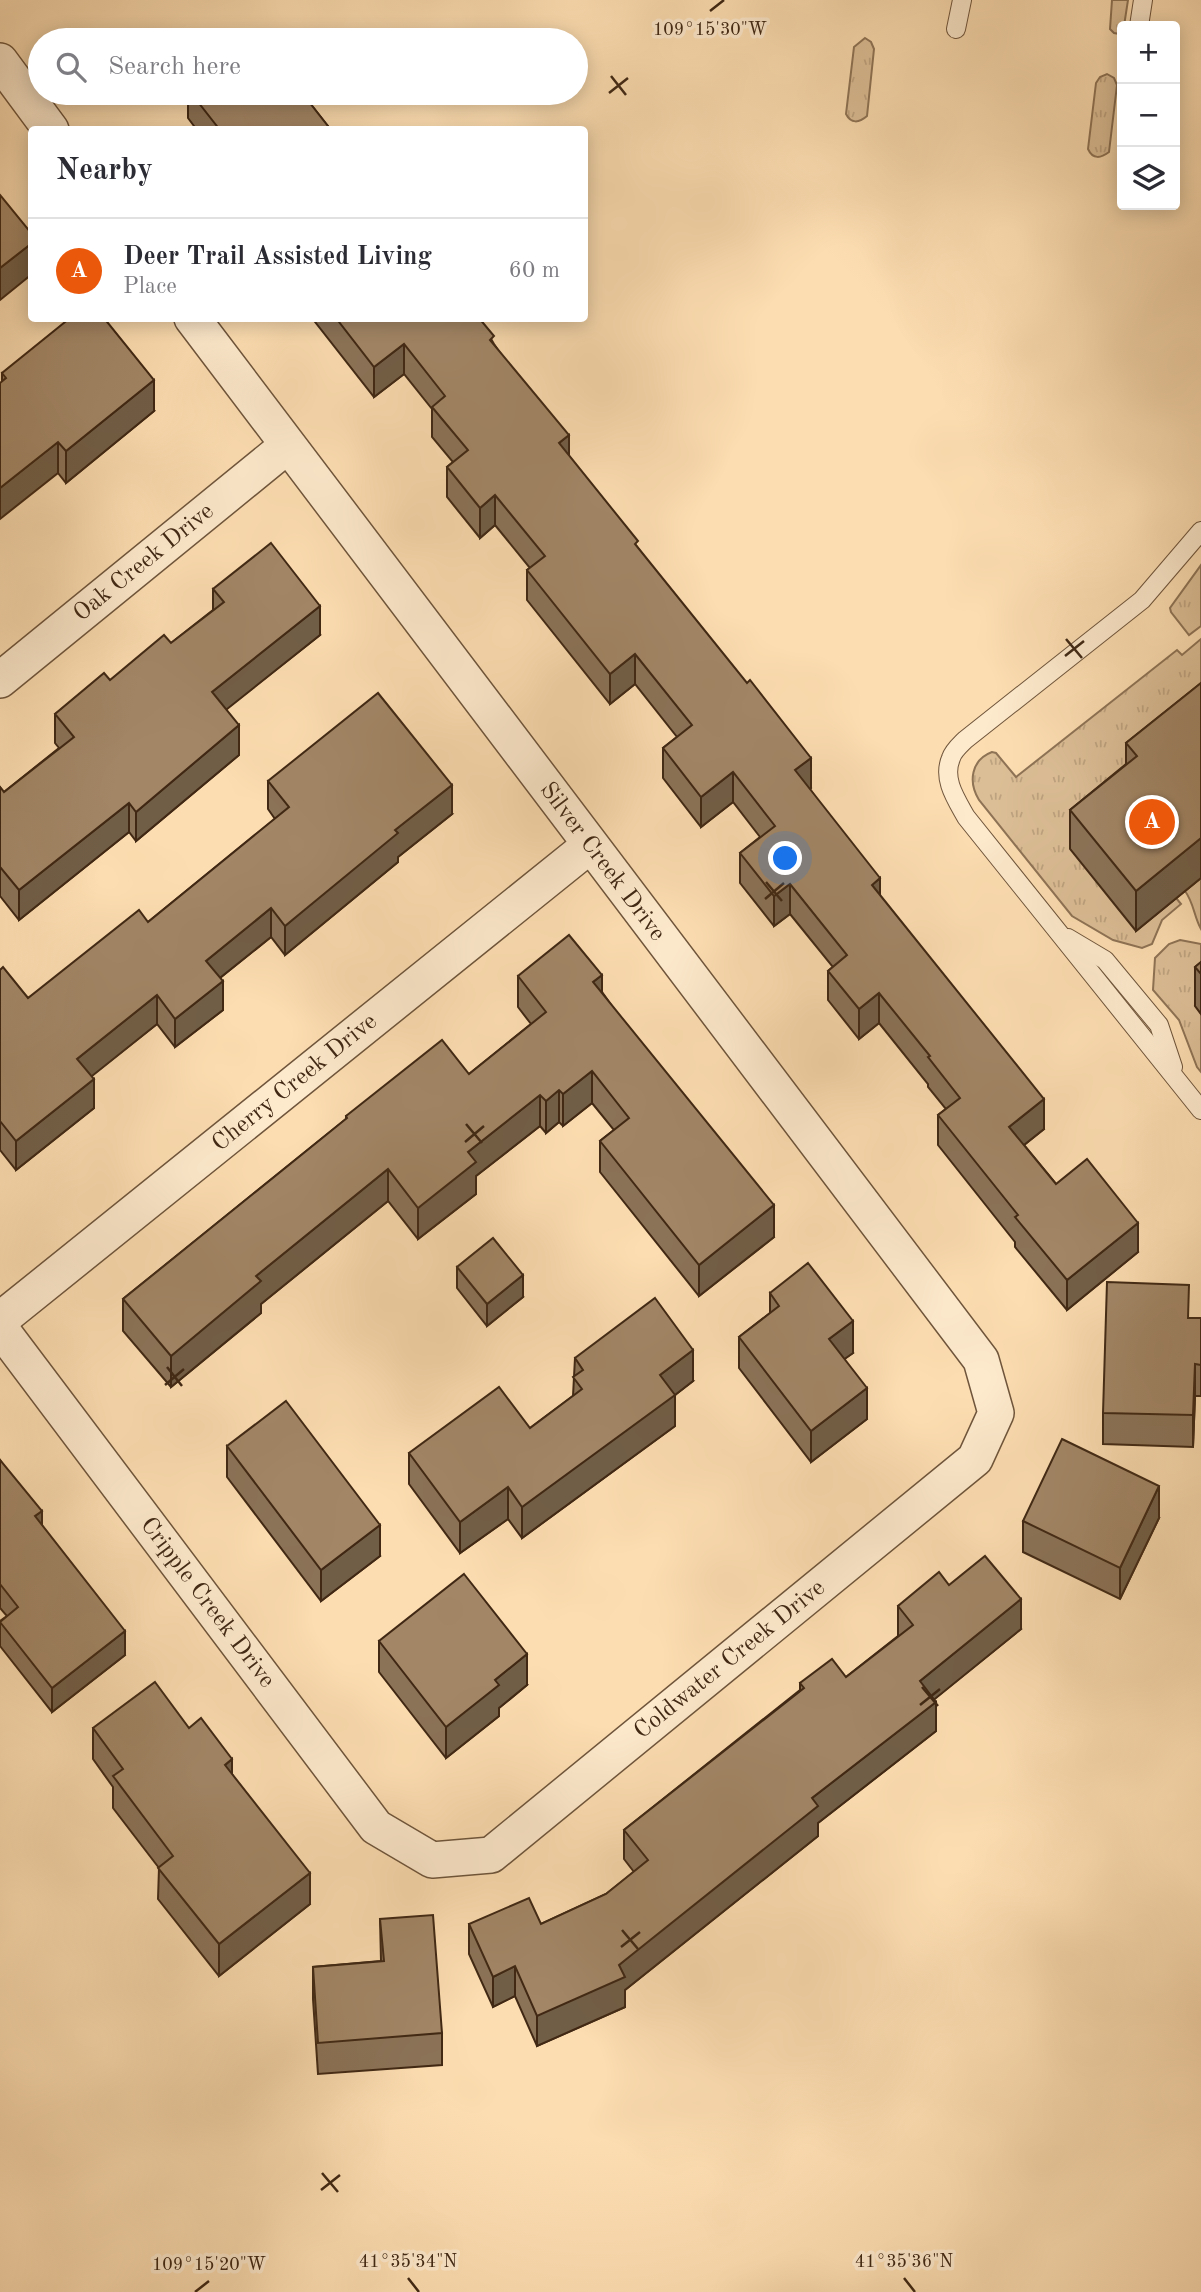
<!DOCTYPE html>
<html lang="en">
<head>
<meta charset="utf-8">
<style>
	:root { --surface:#fff; --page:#f7f7f7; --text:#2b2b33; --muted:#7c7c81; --line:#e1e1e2; --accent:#ea580c }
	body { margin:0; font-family:"Old Standard TT",serif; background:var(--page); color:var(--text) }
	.controls { position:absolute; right:21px; top:21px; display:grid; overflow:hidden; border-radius:7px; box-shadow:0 4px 18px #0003 }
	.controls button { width:63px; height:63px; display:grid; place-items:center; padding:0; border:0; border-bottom:2px solid var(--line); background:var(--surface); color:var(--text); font:35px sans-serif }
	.you { position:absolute; left:786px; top:859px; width:24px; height:24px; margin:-18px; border:5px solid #fff; border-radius:50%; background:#1a73e8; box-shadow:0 0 0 10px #1a73e833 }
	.badge { display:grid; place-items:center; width:46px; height:46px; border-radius:50%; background:var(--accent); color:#fff; font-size:23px; font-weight:700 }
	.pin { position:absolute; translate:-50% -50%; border:4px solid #fff; box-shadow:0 2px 7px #0006 }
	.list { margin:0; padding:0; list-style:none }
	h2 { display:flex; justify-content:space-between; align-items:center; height:91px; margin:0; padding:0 28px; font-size:30px }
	h2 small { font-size:23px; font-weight:400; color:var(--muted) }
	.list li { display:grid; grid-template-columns:46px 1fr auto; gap:21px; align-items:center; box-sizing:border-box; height:105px; padding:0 28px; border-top:2px solid var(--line) }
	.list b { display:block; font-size:26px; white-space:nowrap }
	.list p { margin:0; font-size:23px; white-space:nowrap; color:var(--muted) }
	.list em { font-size:23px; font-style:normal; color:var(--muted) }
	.icon { flex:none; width:38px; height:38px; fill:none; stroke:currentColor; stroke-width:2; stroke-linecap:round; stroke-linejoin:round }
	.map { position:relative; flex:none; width:1201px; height:2292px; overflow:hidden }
	.search { position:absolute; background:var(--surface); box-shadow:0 4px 18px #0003; left:28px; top:28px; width:560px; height:77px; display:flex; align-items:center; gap:18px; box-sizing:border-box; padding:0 24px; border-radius:38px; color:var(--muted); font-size:26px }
	.panel { position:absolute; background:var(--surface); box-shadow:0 4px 18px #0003; left:28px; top:126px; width:560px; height:196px; border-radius:7px }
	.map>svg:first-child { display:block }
</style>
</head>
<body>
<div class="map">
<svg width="1201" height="2292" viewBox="0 0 1201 2292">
	<defs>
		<pattern id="grass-tufts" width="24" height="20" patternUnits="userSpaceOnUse" patternTransform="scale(1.75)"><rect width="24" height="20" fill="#dcbe96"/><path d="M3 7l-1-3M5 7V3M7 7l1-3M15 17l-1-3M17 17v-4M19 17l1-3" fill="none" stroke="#bea380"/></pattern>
	</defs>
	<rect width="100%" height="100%" fill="#fcddb1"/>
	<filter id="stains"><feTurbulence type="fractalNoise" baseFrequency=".00286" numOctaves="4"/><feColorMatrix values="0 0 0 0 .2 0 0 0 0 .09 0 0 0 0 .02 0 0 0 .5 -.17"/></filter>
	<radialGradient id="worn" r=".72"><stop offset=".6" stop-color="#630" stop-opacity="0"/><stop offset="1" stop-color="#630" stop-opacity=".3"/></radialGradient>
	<g fill="url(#grass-tufts)" stroke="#8e7355" stroke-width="2">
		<polygon points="1112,0 1128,0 1124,26 1122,26 1120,34 1114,33 1110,29"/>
		<path d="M865 38 871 42 874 49 867 116C859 123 851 124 846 114L854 47Z"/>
		<path d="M1107 74 1114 78 1117 85 1109 152C1101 158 1093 160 1088 149L1096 83 1100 77Z"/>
		<polygon points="1201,565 1201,626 1189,635 1171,612 1170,608"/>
		<path d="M1201 639V723L1176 898 1181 904 1162 920 1152 944 1142 948 1113 940 1072 916 979 800C968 782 971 760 992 752L996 753 1016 777 1177 650 1182 655Z"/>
		<path d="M1201 878V929C1194 917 1194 903 1185 891Z"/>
		<polygon points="1180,940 1201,944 1201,1001 1195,1006 1201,1014 1201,1072 1197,1067 1179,1020 1153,990 1155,958 1169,944"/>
	</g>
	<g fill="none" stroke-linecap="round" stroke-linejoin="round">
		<g stroke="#6f553b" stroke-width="20">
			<g id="service">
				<polyline points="1139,26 1143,0"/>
				<polyline points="956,29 962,0"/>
				<path d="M1201 531 1142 600 965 740C960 745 953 751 951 758 942 779 956 799 966 817L1201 1110"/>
				<polyline points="1068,938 1105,960 1159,1025 1173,1067"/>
			</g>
		</g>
		<g stroke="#6f553b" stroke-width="38">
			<g id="minor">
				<polyline points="0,61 51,130"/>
				<polyline points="0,680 287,446"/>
				<polyline points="0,1320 589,846"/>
				<polyline points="0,1328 376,1827 432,1860 491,1855 975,1459 996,1413 981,1360 192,318"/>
			</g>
		</g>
		<use href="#service" stroke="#fde9cc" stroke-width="18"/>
		<use href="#minor" stroke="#fde9cc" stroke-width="35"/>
	</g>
	<g fill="#8b7358" stroke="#402814" stroke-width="2">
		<polygon points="188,93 302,93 331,130 197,130 188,118"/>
		<polygon points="312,318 479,318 494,344 569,456 638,548 811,788 810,789 880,896 1044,1129 1024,1145 1056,1184 1138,1252 1067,1310 1015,1247 1015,1242 938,1145 938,1115 946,1109 928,1087 928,1084 879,1023 859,1039 828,1000 828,971 833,967 790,914 774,926 740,883 740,853 760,837 733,802 701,827 663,778 663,748 677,737 635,684 610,704 527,600 527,570 530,568 495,525 480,538 447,497 447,467 453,462 432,437 432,409 404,374 374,397"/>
		<polygon points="2,373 154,411 66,483 58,473 2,381"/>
		<polygon points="213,589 320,635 226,709 239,755 136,841 129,832 19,920 0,896 0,787 4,792 59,748 55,743 55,714 171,643 213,610"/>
		<polygon points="1201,683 1201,878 1136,931 1070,849 1070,810 1126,764 1126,743"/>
		<polygon points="268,781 452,814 398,857 398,862 285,955 271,937 220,978 223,1010 175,1047 157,1024 91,1076 94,1108 16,1170 0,1150 0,970 28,998 148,922 275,819 268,809"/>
		<polygon points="1201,962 1201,1014 1195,1006 1195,967"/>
		<polygon points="518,976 602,992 774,1237 699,1296 600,1172 600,1141 614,1130 592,1103 563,1126 559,1122 546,1133 540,1126 476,1176 476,1194 418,1239 388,1201 261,1304 261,1313 171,1387 123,1331 123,1299 346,1119 346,1116 469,1074 531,1024 518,1007"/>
		<polygon points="457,1267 523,1297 487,1326 457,1288"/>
		<polygon points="770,1293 853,1353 844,1359 867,1419 811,1462 739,1368 739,1337 770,1313"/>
		<polygon points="1189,1318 1201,1318 1201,1396 1195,1396 1193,1447 1103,1444 1103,1413"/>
		<polygon points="575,1358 693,1381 675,1395 675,1426 522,1538 508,1519 460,1553 409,1484 409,1453 530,1428 573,1396"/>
		<polygon points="227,1446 380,1556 321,1601 227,1477"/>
		<polygon points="0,1460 125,1655 52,1712 0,1646 0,1621 7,1616 0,1608"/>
		<polygon points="1159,1518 1120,1599 1023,1552 1023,1521"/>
		<polygon points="949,1585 1021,1629 934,1699 936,1731 818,1823 818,1836 625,1990 625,2007 537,2046 515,1996 493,2007 469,1954 469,1924 541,1924 606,1894 634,1872 624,1859 624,1830 800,1690 800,1683 846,1677 898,1636 898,1606"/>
		<polygon points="379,1641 527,1685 499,1708 499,1716 446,1758 379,1672"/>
		<polygon points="93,1728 189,1728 232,1774 310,1904 219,1976 158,1899 159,1868 113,1808 113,1787 93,1759"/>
		<polygon points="380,1919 442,2033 442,2065 318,2074 313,1999 313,1967 381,1961"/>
	</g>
	<g fill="#715e47" stroke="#402814" stroke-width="2">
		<polygon points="32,243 32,274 0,300 0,268"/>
		<polygon points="404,344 404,374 374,397 374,367"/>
		<polygon points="154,380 154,411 66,483 66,451"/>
		<polygon points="569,435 569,465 559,443"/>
		<polygon points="58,442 58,473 0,519 0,488"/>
		<polygon points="495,495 495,525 480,538 480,508"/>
		<polygon points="320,606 320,635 212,721 212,692"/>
		<polygon points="635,654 635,684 610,704 610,674"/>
		<polygon points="239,725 239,755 136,841 136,812"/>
		<polygon points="811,758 811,788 795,800 795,770"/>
		<polygon points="733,772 733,802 701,827 701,797"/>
		<polygon points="452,785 452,814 398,857 398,862 285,955 285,926 395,830"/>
		<polygon points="129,803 129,832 19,920 19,890"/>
		<polygon points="1201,838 1201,878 1136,931 1136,891"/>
		<polygon points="880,878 880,908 872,885"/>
		<polygon points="790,884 790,914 774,926 774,896"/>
		<polygon points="271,908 271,937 206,989 206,961"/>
		<polygon points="602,975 602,1006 593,982"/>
		<polygon points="223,981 223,1010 175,1047 175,1019"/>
		<polygon points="879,993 879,1023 859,1039 859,1009"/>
		<polygon points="157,995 157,1024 77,1088 77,1059"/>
		<polygon points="592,1071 592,1103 563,1126 563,1094"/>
		<polygon points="94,1079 94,1108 16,1170 16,1141"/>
		<polygon points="559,1090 559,1122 546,1133 546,1101"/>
		<polygon points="540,1095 540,1126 476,1176 476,1194 418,1239 418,1208 468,1152"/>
		<polygon points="1044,1099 1044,1129 1009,1157 1009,1127"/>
		<polygon points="388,1169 388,1201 261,1304 261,1313 171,1387 171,1356 256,1276"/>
		<polygon points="774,1205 774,1237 699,1296 699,1265"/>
		<polygon points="1138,1223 1138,1252 1067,1310 1067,1280"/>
		<polygon points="523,1275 523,1297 487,1326 487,1304"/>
		<polygon points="853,1321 853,1353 829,1370 829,1339"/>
		<polygon points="693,1350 693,1381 675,1395 675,1426 522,1538 522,1507 660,1375"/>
		<polygon points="1195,1364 1195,1396 1193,1447 1193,1415"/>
		<polygon points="867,1388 867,1419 811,1462 811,1431"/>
		<polygon points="1159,1486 1159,1518 1120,1599 1120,1568"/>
		<polygon points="508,1487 508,1519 460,1553 460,1522"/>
		<polygon points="42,1511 42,1535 35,1516"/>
		<polygon points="380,1525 380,1556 321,1601 321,1570"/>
		<polygon points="1021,1599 1021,1629 920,1711 920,1681"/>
		<polygon points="125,1631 125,1655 52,1712 52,1688"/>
		<polygon points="527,1654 527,1685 499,1708 499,1716 446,1758 446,1727 495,1680"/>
		<polygon points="936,1702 936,1731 818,1823 818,1836 625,1990 625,2007 537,2046 537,2016 619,1965 812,1798"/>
		<polygon points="232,1759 232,1791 225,1765"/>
		<polygon points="310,1873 310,1904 219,1976 219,1944"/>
		<polygon points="515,1966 515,1996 493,2007 493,1977"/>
	</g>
	<g fill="#a28666" stroke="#402814" stroke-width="2">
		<polygon points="257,34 262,40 249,40"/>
		<polygon points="191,93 302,93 331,130 220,130"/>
		<polygon points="0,195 32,234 32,243 0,268"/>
		<polygon points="70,318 104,318 154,380 66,451 58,442 0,488 0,383 6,378 2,373"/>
		<polygon points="336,318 479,318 494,336 490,340 569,435 559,443 638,541 635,544 747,683 750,680 811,758 795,770 880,878 872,885 1044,1099 1009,1127 1056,1184 1087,1159 1138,1223 1067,1280 1015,1217 1018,1215 938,1115 960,1098 928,1057 930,1056 879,993 859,1009 828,971 847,955 790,884 774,896 740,853 775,826 733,772 701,797 663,748 692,725 635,654 610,674 527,570 545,556 495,495 480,508 447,467 468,450 432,407 445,396 404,344 374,367"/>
		<polygon points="271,543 320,606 212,692 239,725 136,812 129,803 19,890 0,867 0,787 4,792 74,737 55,714 104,673 110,680 164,635 171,643 224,602 213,589"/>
		<polygon points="1201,683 1201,838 1136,891 1070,810 1137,756 1126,743"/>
		<polygon points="378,693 452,785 395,830 398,833 285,926 271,908 206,961 223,981 175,1019 157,995 77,1059 94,1079 16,1141 0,1121 0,970 3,967 28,998 139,910 148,922 289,807 268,781"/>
		<polygon points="569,935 602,975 593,982 774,1205 699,1265 600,1141 629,1118 592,1071 563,1094 559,1090 546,1101 540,1095 468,1152 476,1162 418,1208 388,1169 256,1276 261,1281 171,1356 123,1299 347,1118 346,1116 442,1040 469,1074 546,1012 518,976"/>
		<polygon points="1201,962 1201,974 1195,967"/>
		<polygon points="493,1238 523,1275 487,1304 457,1267"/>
		<polygon points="808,1263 853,1321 829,1339 867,1388 811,1431 739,1337 779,1306 770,1293"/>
		<polygon points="1107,1282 1189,1285 1188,1318 1201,1318 1201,1365 1195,1364 1193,1415 1103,1413"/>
		<polygon points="655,1298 693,1350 660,1375 675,1395 522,1507 508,1487 460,1522 409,1453 499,1387 530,1428 582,1389 573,1377 583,1370 575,1358"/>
		<polygon points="286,1401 380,1525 321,1570 227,1446"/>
		<polygon points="1062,1439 1159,1486 1120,1568 1023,1521"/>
		<polygon points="0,1460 42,1511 35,1516 125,1631 52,1688 0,1622 18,1607 0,1584"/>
		<polygon points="985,1556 1021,1599 920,1681 936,1702 812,1798 818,1806 619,1965 625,1977 537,2016 515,1966 493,1977 469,1924 529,1898 541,1924 606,1894 648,1860 624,1830 804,1688 800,1683 832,1659 846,1677 913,1625 898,1606 939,1572 949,1585"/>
		<polygon points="464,1574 527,1654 495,1680 499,1685 446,1727 379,1641"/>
		<polygon points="155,1682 189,1728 201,1718 232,1759 225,1765 310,1873 219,1944 158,1868 173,1856 113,1776 123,1769 93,1728"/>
		<polygon points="433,1915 442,2033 318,2043 313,1967 384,1961 380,1919"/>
	</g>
	<path fill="none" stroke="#402814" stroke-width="2.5" d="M710 11 724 0M611 76 626 95M609 93 628 78M1066 639 1082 658M1065 656 1084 641M766 882 782 901M765 899 784 883M466 1124 482 1143M465 1142 484 1126M167 1367 182 1386M165 1385 184 1369M922 1687 938 1706M920 1705 940 1689M622 1930 638 1949M621 1947 640 1932M322 2173 338 2192M321 2190 340 2175M408 2278 419 2292M904 2278 915 2292M195 2292 209 2281"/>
	<g text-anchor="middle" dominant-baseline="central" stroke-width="7" stroke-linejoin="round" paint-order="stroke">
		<g font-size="24" fill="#402814" stroke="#fde9cc">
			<text transform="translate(144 563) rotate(-39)">Oak Creek Drive</text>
			<text transform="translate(602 862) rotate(53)">Silver Creek Drive</text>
			<text transform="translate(295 1083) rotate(-39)">Cherry Creek Drive</text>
			<text transform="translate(207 1603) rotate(53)">Cripple Creek Drive</text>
			<text transform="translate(730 1660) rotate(-39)">Coldwater Creek Drive</text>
		</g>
	</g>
	<g font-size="18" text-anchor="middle" fill="#402814" stroke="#fde9cc" stroke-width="7" stroke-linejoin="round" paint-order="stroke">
		<text x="710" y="35">109°15'30"W</text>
		<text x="408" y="2267">41°35'34"N</text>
		<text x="904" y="2267">41°35'36"N</text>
		<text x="209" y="2270">109°15'20"W</text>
	</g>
	<rect width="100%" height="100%" filter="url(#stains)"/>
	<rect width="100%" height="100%" fill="url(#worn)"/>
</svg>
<div class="controls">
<button>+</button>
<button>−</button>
<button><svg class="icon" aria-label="layers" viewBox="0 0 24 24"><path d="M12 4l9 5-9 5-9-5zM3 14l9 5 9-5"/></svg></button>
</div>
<div class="you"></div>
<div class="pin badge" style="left:1152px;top:822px">A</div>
<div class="search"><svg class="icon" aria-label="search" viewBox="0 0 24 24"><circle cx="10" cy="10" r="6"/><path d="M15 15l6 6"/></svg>Search here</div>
<section class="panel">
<h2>Nearby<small></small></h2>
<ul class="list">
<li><span class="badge">A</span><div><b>Deer Trail Assisted Living</b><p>Place</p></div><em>60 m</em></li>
</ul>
</section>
</div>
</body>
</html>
